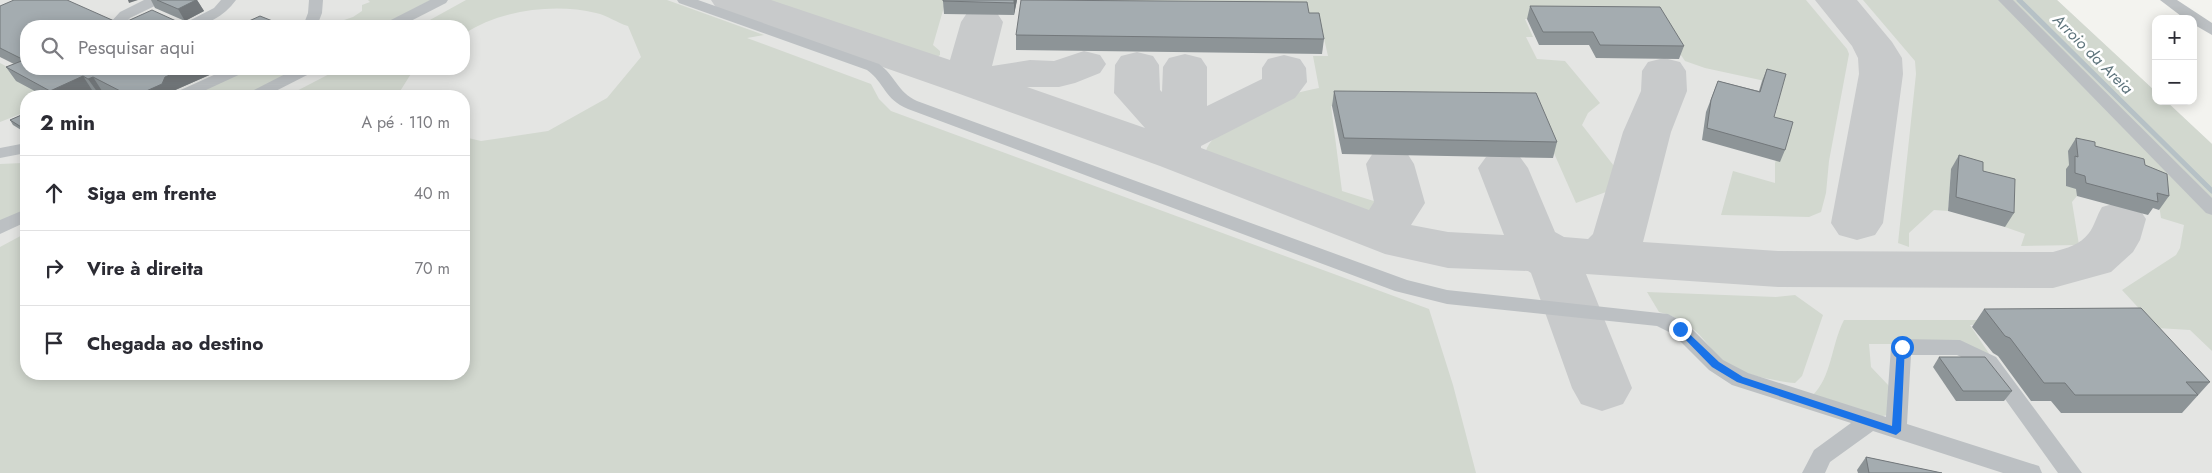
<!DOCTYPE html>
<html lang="pt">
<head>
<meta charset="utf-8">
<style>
	:root { --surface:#fff; --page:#f7f7f7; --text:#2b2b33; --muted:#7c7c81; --line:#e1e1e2 }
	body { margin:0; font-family:Jost,sans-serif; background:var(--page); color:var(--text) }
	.controls { position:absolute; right:15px; top:15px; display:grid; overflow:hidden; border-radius:10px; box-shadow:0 2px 12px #0003 }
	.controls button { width:45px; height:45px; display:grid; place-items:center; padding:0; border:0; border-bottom:1px solid var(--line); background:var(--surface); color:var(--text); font:25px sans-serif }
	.stop { position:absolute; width:15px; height:15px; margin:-11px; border:4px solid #1a73e8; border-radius:50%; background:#fff }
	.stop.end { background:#1a73e8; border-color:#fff; box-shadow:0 1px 5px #0008 }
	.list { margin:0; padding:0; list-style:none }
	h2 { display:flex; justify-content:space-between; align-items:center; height:65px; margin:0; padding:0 20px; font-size:21px }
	h2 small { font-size:16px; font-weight:400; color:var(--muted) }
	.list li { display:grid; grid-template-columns:32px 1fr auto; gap:15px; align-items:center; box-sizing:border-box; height:75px; padding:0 20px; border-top:1px solid var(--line) }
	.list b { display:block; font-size:19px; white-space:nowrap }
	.list em { font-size:16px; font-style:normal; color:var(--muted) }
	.icon { flex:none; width:28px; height:28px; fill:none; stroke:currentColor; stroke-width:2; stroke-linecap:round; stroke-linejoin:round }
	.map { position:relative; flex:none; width:2212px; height:473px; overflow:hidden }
	.search { position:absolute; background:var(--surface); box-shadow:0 2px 12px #0003; left:20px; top:20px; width:450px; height:55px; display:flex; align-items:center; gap:12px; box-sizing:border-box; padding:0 18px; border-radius:20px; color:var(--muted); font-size:19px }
	.panel { position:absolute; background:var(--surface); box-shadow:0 2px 12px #0003; left:20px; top:90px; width:450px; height:290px; border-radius:20px }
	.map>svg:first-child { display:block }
</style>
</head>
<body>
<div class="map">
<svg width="2212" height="473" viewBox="0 0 2212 473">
	<rect width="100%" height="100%" fill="#f3f3ef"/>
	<path fill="#e4e5e3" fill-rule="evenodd" d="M0 0H2057L2156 92V101H2166L2212 144V473H0ZM26 26H464V69H26ZM26 96H464V374H26Z"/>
	<g fill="#d2d8cf">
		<polygon points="368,0 431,0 381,26 326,26 353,17 362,11 362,5 370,2"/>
		<path d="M466 0H667L764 35 747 38 871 84 879 99 891 111 1429 309 1453 385 1476 473H0V247L26 233V374H464V137L481 141 548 131 607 98 641 57 628 26C617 23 607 15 596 13 554 3 500 10 464 34V26H419Z"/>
		<polygon points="756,0 946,0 933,45 940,51 940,55 933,60"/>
		<path d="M1103 0H1806L1847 49 1849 54 1829 161 1826 193 1821 212 1809 217 1721 215 1733 171 1775 183V163L1786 132 1772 128 1783 85 1705 68 1685 61 1656 19H1525L1533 37H1526L1537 59 1565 61 1600 103 1588 113 1582 125 1621 175 1606 192 1576 203 1534 108 1331 106 1342 191 1380 203 1369 217H1363L1206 158C1199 134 1270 101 1289 95 1299 92 1309 90 1319 88L1313 56H1328L1322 30Z"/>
		<polygon points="1863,0 1999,0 2212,215 2212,351 2190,330 2157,328 2122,290 2176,255 2180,248 2184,225 2161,218 2156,185 2076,161 2077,196 2072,202 2079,245 2021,246 2025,234 2005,227 2006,193 1951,170 1948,211 1934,210 1909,233 1909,247 1898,243 1916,74 1915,61"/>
		<polygon points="2011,0 2057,0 2156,92 2156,101 2166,101 2212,144 2212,200"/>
		<polygon points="0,63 26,77 49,75 78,96 26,96 26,114 23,113 0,122"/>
		<polygon points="248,69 299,69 247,96 192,96"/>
		<polygon points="339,69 414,69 397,96 287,96"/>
		<polygon points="26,160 26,210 0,223 0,164 23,163"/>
		<path d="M1647 292 1776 297 1795 295 1823 315 1802 376 1795 383C1775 381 1738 374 1722 361 1715 355 1710 346 1704 340 1693 326 1676 316 1659 312Z"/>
		<path d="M1844 320H2000L2008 324 1970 325 1992 358 1951 344H1869L1871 367 1889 386 1892 414 1878 417 1812 396C1832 377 1831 345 1844 320Z"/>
	</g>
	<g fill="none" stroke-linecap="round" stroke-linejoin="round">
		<polyline stroke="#b6c1c6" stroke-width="5" points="2019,0 2212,191"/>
		<g fill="#c8cacb" fill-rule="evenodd">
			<path d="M711 0H771L950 60 961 22 967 13 982 9 997 13 1003 22 992 66 1030 60 1054 61 1084 51 1100 55 1106 64 1100 73 1075 83 1059 87H1027L1145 128 1114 93 1115 65 1121 56 1137 52 1153 56 1159 65 1160 90 1162 92 1163 67 1169 58 1185 54 1201 58 1207 67V106L1262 79V68L1268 59 1284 55 1300 59 1306 68 1307 82 1295 98 1201 146V148L1369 210 1374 202 1366 164 1373 153 1390 149 1407 153 1414 164 1425 203 1411 225 1448 232 1504 235 1478 168 1486 157 1503 153 1520 157 1528 168 1555 232 1564 237 1588 239 1593 234 1623 132 1641 91 1642 71 1648 62 1664 58 1680 62 1686 71 1687 91 1671 132 1643 242 1778 251 2053 252C2067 248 2080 245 2089 233 2094 227 2097 215 2102 207L2120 202 2138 207 2146 219 2140 240 2133 252 2111 272 2053 288 1778 287 1586 274 1632 388 1623 404 1602 411 1581 404 1572 388 1531 273 1528 271 1448 268 1385 254 1160 166 957 93 717 9Z"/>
			<polygon points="1815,0 1857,0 1892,42 1902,58 1903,74 1883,223 1875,235 1857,240 1839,235 1831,223 1859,74 1858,58 1852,46"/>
		</g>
		<g fill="#bcc0c3" fill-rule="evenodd">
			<polygon points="144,0 163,0 161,3 130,18 125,24 125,26 111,26 110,23 120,12"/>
			<path d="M221 0H236C223 18 204 27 183 26L185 23 214 8Z"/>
			<polygon points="309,0 323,0 322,13 317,26 303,26 308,13"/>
			<polygon points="430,0 448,0 446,3 401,26 383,26 385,23"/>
			<path d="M677 0H698L879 64C895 75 897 92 917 101L1407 280 1447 290 1668 314 1687 324 1723 360 1748 373 1886 417 1891 347 1894 342 1901 339 1960 340 1996 357 2082 473H2058L1982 367 1957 355H1911L1907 424 2039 466 2042 473H2003L1873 431 1830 462 1825 473H1802L1814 450 1851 423 1732 385 1709 370 1673 334 1657 326 1447 304 1395 291 908 109C884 99 885 83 867 70L679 3Z"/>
			<polygon points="1998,0 2013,0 2212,198 2212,215 2206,213"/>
			<polygon points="2160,0 2177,0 2212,23 2212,35 2193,24 2193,19 2185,19"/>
			<polygon points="227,69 247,69 245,72 193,96 172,96 174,93"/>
			<polygon points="295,69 315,69 313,72 266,96 246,96 248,93"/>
			<polygon points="26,143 26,153 0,158 0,148"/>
			<polygon points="26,209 26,222 0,234 0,220"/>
		</g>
	</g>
	<g fill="#8d9497">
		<polygon points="151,0 197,0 204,11 185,21 155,8"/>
		<polygon points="1017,0 1014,15 944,14 943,1"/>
		<polygon points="0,6 121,24 26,69 223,69 173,91 171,96 112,96 102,91 98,93 92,90 77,96 44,96 16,81 6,67 14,64 0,57"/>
		<polygon points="1530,6 1684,46 1679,59 1596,58 1589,45 1539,45 1527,19"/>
		<polygon points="1309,13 1324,39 1322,54 1016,50 1016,35"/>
		<polygon points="1767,69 1774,117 1785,150 1780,162 1702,140 1706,112 1718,81 1759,91 1762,81"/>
		<polygon points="1334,91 1557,142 1553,158 1342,154 1332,106"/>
		<polygon points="26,113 26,133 13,125 10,120"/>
		<polygon points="2076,138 2095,146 2145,165 2169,196 2159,210 2153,208 2148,215 2077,196 2076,189 2066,186 2066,169 2069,165 2068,151"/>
		<polygon points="1959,155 1983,171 2014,213 2005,227 1948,211 1951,169"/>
		<polygon points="1984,309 2210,382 2182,413 2061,413 2051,401 2031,401 1998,356 1993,353 1972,327"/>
		<polygon points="1939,357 2012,391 2004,401 1956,401 1933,367"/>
		<polygon points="1866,457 1942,473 1858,473 1857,470"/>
	</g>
	<g fill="#73787b">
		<polygon points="128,0 138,0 129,3"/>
		<polygon points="196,0 197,0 204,11 185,21 178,9"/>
		<polygon points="1014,0 1017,0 1014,15"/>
		<polygon points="184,69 223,69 173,91 171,96 135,96 165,77"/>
		<polygon points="83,76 92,90 77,96 54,96 50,91"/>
		<polygon points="93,77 102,91 98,93 88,79"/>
	</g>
	<g fill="#a4acb0" stroke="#73787b">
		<polygon points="14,0 67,0 121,24 152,10 187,26 26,26 26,69 184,69 165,77 162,84 135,96 130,96 93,77 88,79 83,76 50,91 6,67 24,60 0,48 0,6"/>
		<polygon points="157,0 196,0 178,9"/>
		<polygon points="943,0 1014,0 1014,3 943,1"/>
		<polygon points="1021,0 1307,2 1309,13 1319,13 1324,39 1016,35"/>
		<polygon points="1530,6 1660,7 1684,46 1600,45 1593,32 1543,32"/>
		<polygon points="260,16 280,24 274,26 238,26"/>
		<polygon points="1767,69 1786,74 1774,117 1793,122 1785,150 1707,128 1711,100 1718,81 1760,92"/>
		<polygon points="1334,91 1536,93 1557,142 1344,138"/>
		<polygon points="26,113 26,130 10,120"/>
		<polygon points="2076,138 2095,142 2095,146 2144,159 2145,165 2167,174 2169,196 2157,193 2158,202 2086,183 2085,176 2075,173 2075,156 2078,157"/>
		<polygon points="1959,155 1983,162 1983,171 2015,179 2014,213 1956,197"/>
		<polygon points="2141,308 2210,382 2186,382 2198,395 2075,395 2065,383 2044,383 2010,338 2005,336 1984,309"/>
		<polygon points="1939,357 1985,357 2012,391 1963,391"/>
		<polygon points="1866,457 1942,473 1869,473"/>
	</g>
	<polygon fill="#1a73e8" points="1680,325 1719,362 1743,377 1892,426 1897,347 1902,344 1905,345 1901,431 1896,435 1737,382 1712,367 1677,331 1675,329"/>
	<g text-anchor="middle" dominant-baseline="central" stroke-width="5" stroke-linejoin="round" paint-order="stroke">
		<g font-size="16" font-style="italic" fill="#5f757d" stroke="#fff">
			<text transform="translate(2093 54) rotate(45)">Arroio da Areia</text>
		</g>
	</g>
</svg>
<div class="controls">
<button>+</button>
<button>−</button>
</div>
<div class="stop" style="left:1902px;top:347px"></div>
<div class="stop end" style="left:1680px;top:329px"></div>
<div class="search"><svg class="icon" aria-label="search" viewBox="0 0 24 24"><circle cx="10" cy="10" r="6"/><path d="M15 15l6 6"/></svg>Pesquisar aqui</div>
<section class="panel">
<h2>2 min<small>A pé · 110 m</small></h2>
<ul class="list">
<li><svg class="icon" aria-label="ahead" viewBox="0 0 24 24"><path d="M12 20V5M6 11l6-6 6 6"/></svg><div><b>Siga em frente</b></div><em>40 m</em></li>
<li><svg class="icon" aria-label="right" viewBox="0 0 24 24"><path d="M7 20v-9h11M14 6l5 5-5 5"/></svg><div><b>Vire à direita</b></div><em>70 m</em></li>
<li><svg class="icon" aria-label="arrive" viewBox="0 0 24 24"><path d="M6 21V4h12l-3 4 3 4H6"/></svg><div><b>Chegada ao destino</b></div></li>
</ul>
</section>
</div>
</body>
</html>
